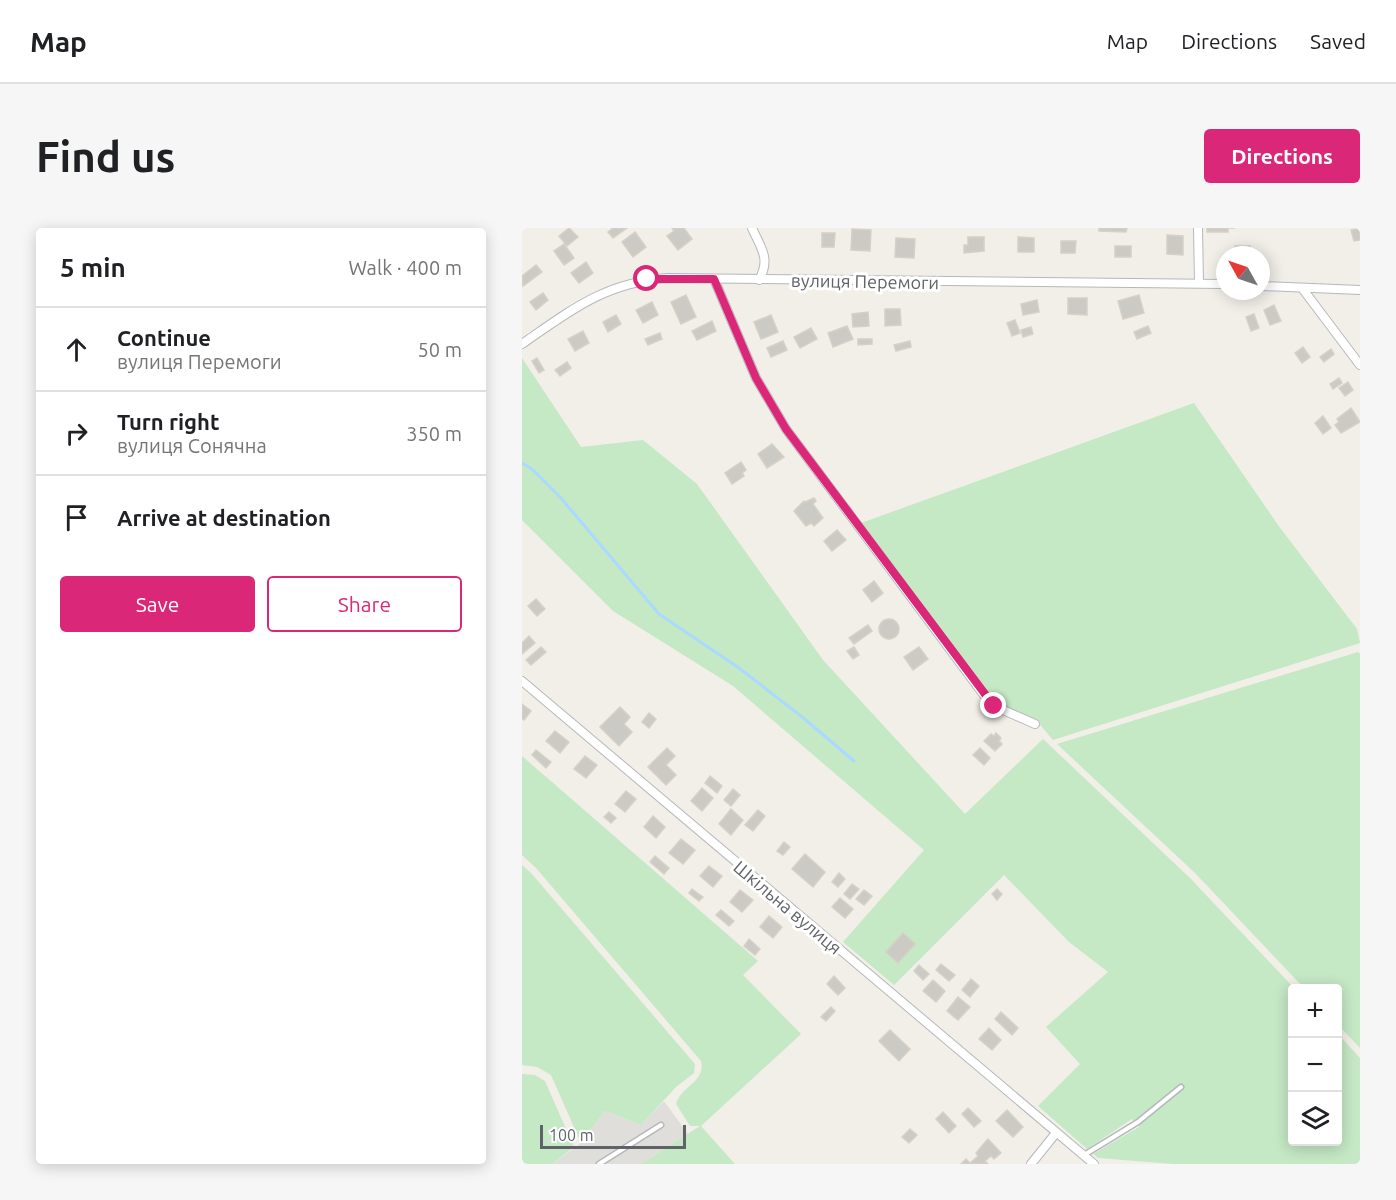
<!DOCTYPE html>
<html lang="en">
<head>
<meta charset="utf-8">
<style>
	:root { --surface:#fff; --page:#f6f6f6; --text:#202124; --muted:#757577; --line:#e0e0e0; --accent:#db2777 }
	body { margin:0; font-family:Ubuntu,sans-serif; background:var(--page); color:var(--text) }
	.controls { position:absolute; right:18px; bottom:18px; display:grid; overflow:hidden; border-radius:6px; box-shadow:0 3px 15px #0003 }
	.controls button { width:54px; height:54px; display:grid; place-items:center; padding:0; border:0; border-bottom:2px solid var(--line); background:var(--surface); color:var(--text); font:30px sans-serif }
	.compass { position:absolute; left:694px; top:18px; width:54px; height:54px; border-radius:50%; background:var(--surface); box-shadow:0 3px 15px #0003; rotate:310deg }
	.scale { position:absolute; left:18px; bottom:15px; width:146px; box-sizing:border-box; padding-left:6px; border:3px solid #5f6368; border-top:0; font-size:16px; line-height:21px; white-space:nowrap; color:#5f6368; -webkit-text-stroke:4px #fff; paint-order:stroke }
	.stop { position:absolute; width:18px; height:18px; margin:-14px; border:4px solid #db2777; border-radius:50%; background:#fff }
	.stop.end { background:#db2777; border-color:#fff; box-shadow:0 2px 6px #0008 }
	.list { margin:0; padding:0; list-style:none }
	h2 { display:flex; justify-content:space-between; align-items:center; height:78px; margin:0; padding:0 24px; font-size:26px }
	h2 small { font-size:20px; font-weight:400; color:var(--muted) }
	.list li { display:grid; grid-template-columns:39px 1fr auto; gap:18px; align-items:center; box-sizing:border-box; height:84px; padding:0 24px; border-top:2px solid var(--line) }
	.list b { display:block; font-size:22px; white-space:nowrap }
	.list p { margin:0; font-size:20px; white-space:nowrap; color:var(--muted) }
	.list em { font-size:20px; font-style:normal; color:var(--muted) }
	.actions { display:flex; gap:12px; padding:18px 24px }
	.actions a { flex:1; padding:14px 0; border:2px solid var(--accent); border-radius:6px; text-align:center; font-size:21px; color:var(--accent) }
	.actions .main { background:var(--accent); color:#fff }
	.icon { flex:none; width:33px; height:33px; fill:none; stroke:currentColor; stroke-width:2; stroke-linecap:round; stroke-linejoin:round }
	.map { position:relative; flex:none; width:838px; height:936px; overflow:hidden; border-radius:6px }
	header { display:flex; align-items:center; gap:36px; box-sizing:border-box; height:84px; padding:0 30px; background:var(--surface); border-bottom:2px solid var(--line) }
	header strong { font-size:28px }
	nav { display:flex; gap:33px; margin-inline-start:auto; font-size:21px }
	.intro { display:flex; align-items:center; justify-content:space-between; box-sizing:border-box; height:144px; padding:0 36px }
	h1 { margin:0; font-size:42px }
	.button { padding:15px 27px; border-radius:6px; background:var(--accent); color:#fff; font-size:21px; font-weight:700 }
	main { display:flex; gap:36px; padding:0 36px }
	aside { flex:1; background:var(--surface); border-radius:6px; box-shadow:0 3px 15px #0003 }
	.map>svg:first-child { display:block }
</style>
</head>
<body>
<header>
<strong>Map</strong>
<nav><a>Map</a><a>Directions</a><a>Saved</a></nav>
</header>
<div class="intro"><h1>Find us</h1><a class="button">Directions</a></div>
<main>
<aside>
<h2>5 min<small>Walk · 400 m</small></h2>
<ul class="list">
<li><svg class="icon" aria-label="ahead" viewBox="0 0 24 24"><path d="M12 20V5M6 11l6-6 6 6"/></svg><div><b>Continue</b><p>вулиця Перемоги</p></div><em>50 m</em></li>
<li><svg class="icon" aria-label="right" viewBox="0 0 24 24"><path d="M7 20v-9h11M14 6l5 5-5 5"/></svg><div><b>Turn right</b><p>вулиця Сонячна</p></div><em>350 m</em></li>
<li><svg class="icon" aria-label="arrive" viewBox="0 0 24 24"><path d="M6 21V4h12l-3 4 3 4H6"/></svg><div><b>Arrive at destination</b></div></li>
</ul>
<div class="actions"><a class="main">Save</a><a>Share</a></div>
</aside>
<div class="map">
<svg width="838" height="936" viewBox="0 0 838 936">
	<rect width="100%" height="100%" fill="#f1efe8"/>
	<polygon fill="#e0deda" points="142,873 166,906 119,936 30,936 59,915 83,883 119,897"/>
	<g fill="#c5e8c5">
		<polygon points="0,130 59,219 121,212 175,256 301,432 443,586 521,511 668,650 772,760 770,760 770,914 816,914 816,806 838,830 838,936 652,936 576,930 571,926 617,899 610,891 565,921 516,878 558,836 524,799 586,744 547,714 482,647 372,757 321,714 402,622 211,458 91,383 0,292"/>
		<polygon points="672,175 756,297 835,401 838,415 531,512 514,492 475,475 465,465 339,295"/>
		<polygon points="836,424 838,426 838,820 816,797 816,760 782,760 673,645 535,516"/>
		<path d="M0 528 236 733 221 747 279 806 179 898 213 936H119L178 898H168L154 876C159 858 184 854 179 833L14 640 0 627Z"/>
		<polygon points="0,637 9,645 173,836 172,845 154,859 119,897 83,883 59,915 29,847 15,839 0,837"/>
		<polygon points="0,846 13,847 23,853 52,919 30,936 0,936"/>
	</g>
	<g fill="none" stroke-linecap="round" stroke-linejoin="round">
		<polyline stroke="#aadaff" stroke-width="3" points="0,235 10,241 38,269 137,386 217,440 279,488 332,533"/>
	</g>
	<g fill="#cccac5" stroke="#d6d1c6" stroke-width="1.5">
		<polygon points="47,0 56,9 45,18 37,8"/>
		<polygon points="91,0 105,0 91,10 86,4"/>
		<polygon points="150,0 162,0 170,11 156,22 145,8 152,3"/>
		<polygon points="577,0 605,0 604,4 577,3"/>
		<polygon points="685,0 713,0 706,0 706,4 685,4"/>
		<polygon points="838,0 838,12 832,13 829,2"/>
		<polygon points="330,1 349,2 348,23 329,22"/>
		<polygon points="113,4 124,19 111,29 100,14"/>
		<polygon points="300,5 313,5 312,19 300,19"/>
		<polygon points="645,7 661,8 661,27 645,26"/>
		<polygon points="446,9 462,9 462,23 442,25 442,17 446,17"/>
		<polygon points="496,9 512,10 512,24 496,24"/>
		<polygon points="374,10 393,11 392,30 373,29"/>
		<polygon points="539,13 554,13 553,25 539,25"/>
		<polygon points="42,16 52,30 42,37 32,23"/>
		<rect x="593" y="18" width="16" height="11"/>
		<rect x="713" y="18" width="15" height="9"/>
		<polygon points="64,34 71,45 57,55 49,45"/>
		<polygon points="14,37 20,44 1,58 0,48"/>
		<polygon points="21,65 26,72 14,82 8,74"/>
		<polygon points="164,67 174,89 159,96 149,74"/>
		<polygon points="617,67 622,85 601,91 596,73"/>
		<polygon points="546,70 565,70 565,87 546,86"/>
		<polygon points="515,72 517,84 501,87 499,76"/>
		<polygon points="130,74 136,87 121,95 114,82"/>
		<polygon points="752,77 759,93 748,97 742,82"/>
		<polygon points="363,81 378,81 379,97 363,98"/>
		<polygon points="346,84 347,98 331,99 330,86"/>
		<polygon points="732,86 737,100 729,103 724,89"/>
		<polygon points="94,87 99,96 86,104 81,94"/>
		<polygon points="249,87 256,104 239,111 232,94"/>
		<polygon points="493,92 498,105 490,108 485,95"/>
		<polygon points="190,93 194,103 175,112 170,103"/>
		<polygon points="325,98 331,111 311,119 306,105"/>
		<polygon points="626,98 629,105 615,111 612,104"/>
		<polygon points="509,99 511,106 501,109 499,102"/>
		<polygon points="289,100 295,111 278,120 272,109"/>
		<polygon points="61,103 67,115 53,123 46,111"/>
		<polygon points="138,105 140,111 126,117 123,111"/>
		<polygon points="336,111 350,111 350,116 336,117"/>
		<polygon points="261,113 265,122 249,129 245,120"/>
		<polygon points="388,113 389,119 374,123 372,117"/>
		<polygon points="781,119 788,129 780,135 773,125"/>
		<polygon points="809,121 812,126 802,134 798,129"/>
		<polygon points="15,130 22,142 17,145 10,133"/>
		<polygon points="45,134 49,140 38,148 33,142"/>
		<polygon points="817,150 820,155 811,161 808,156"/>
		<polygon points="826,154 831,162 823,168 817,160"/>
		<polygon points="829,180 838,194 819,205 813,197 817,194 815,191"/>
		<polygon points="801,188 809,200 801,206 793,195"/>
		<polygon points="250,216 262,229 245,240 236,226"/>
		<polygon points="219,234 224,242 220,245 222,248 210,256 203,245"/>
		<polygon points="292,270 294,273 291,276 301,290 292,298 289,295 284,298 272,283 282,273 283,274"/>
		<polygon points="315,302 324,312 310,323 302,313"/>
		<polygon points="352,353 361,365 350,374 341,362"/>
		<polygon points="14,371 23,381 15,388 6,378"/>
		<circle cx="367" cy="401" r="10"/>
		<polygon points="346,397 350,403 332,416 327,410"/>
		<polygon points="7,408 13,415 0,426 0,415"/>
		<polygon points="19,419 24,424 9,437 4,432"/>
		<polygon points="332,419 337,427 331,431 325,423"/>
		<polygon points="397,419 406,431 391,442 382,429"/>
		<polygon points="0,476 9,483 2,492 0,491"/>
		<polygon points="98,479 108,489 102,496 110,504 97,518 78,499"/>
		<polygon points="127,485 134,491 127,500 120,494"/>
		<polygon points="33,503 47,514 38,525 24,513"/>
		<polygon points="474,505 479,510 477,513 480,516 473,523 462,513 469,506 472,508"/>
		<polygon points="145,520 153,528 144,537 154,547 144,557 126,539"/>
		<polygon points="458,520 468,530 462,537 451,527"/>
		<polygon points="14,522 29,534 24,540 10,527"/>
		<polygon points="63,528 75,537 64,550 52,541"/>
		<polygon points="188,548 200,558 195,565 183,555"/>
		<polygon points="180,560 191,570 180,583 169,573"/>
		<polygon points="211,561 218,567 209,578 202,572"/>
		<polygon points="104,563 114,571 103,584 93,576"/>
		<polygon points="209,581 221,592 209,607 197,596"/>
		<polygon points="236,582 243,588 231,603 223,597"/>
		<polygon points="87,584 94,590 89,595 82,589"/>
		<polygon points="131,588 143,599 134,610 122,599"/>
		<polygon points="159,611 173,622 161,636 147,625"/>
		<polygon points="262,614 268,619 261,627 255,623"/>
		<polygon points="283,626 303,644 291,659 270,641"/>
		<polygon points="133,628 147,640 142,646 128,634"/>
		<polygon points="187,638 200,648 191,659 178,648"/>
		<polygon points="317,645 323,651 316,659 310,654"/>
		<polygon points="330,656 337,661 328,671 322,666"/>
		<polygon points="170,661 181,669 177,673 167,665"/>
		<polygon points="475,661 480,666 475,672 470,666"/>
		<polygon points="218,662 231,672 220,684 208,674"/>
		<polygon points="342,662 350,668 342,677 334,671"/>
		<polygon points="318,670 331,681 323,690 310,679"/>
		<polygon points="199,682 212,693 207,698 194,687"/>
		<polygon points="247,688 260,699 251,710 238,699"/>
		<polygon points="381,705 393,716 376,735 364,724"/>
		<polygon points="227,711 238,721 233,727 222,718"/>
		<polygon points="419,736 433,747 427,753 414,742"/>
		<polygon points="397,737 407,746 401,752 392,743"/>
		<polygon points="312,748 323,760 316,767 305,756"/>
		<polygon points="449,751 457,758 448,769 440,762"/>
		<polygon points="411,752 423,763 414,774 401,763"/>
		<polygon points="436,769 448,779 436,792 425,783"/>
		<polygon points="309,779 313,783 304,793 299,789"/>
		<polygon points="479,784 496,800 490,807 473,791"/>
		<polygon points="467,800 479,812 470,822 457,811"/>
		<polygon points="368,802 388,821 377,833 357,813"/>
		<polygon points="446,880 459,893 452,899 440,886"/>
		<polygon points="485,882 501,899 491,909 474,893"/>
		<polygon points="421,884 434,898 427,905 414,891"/>
		<polygon points="388,901 395,907 387,915 380,909"/>
		<polygon points="466,911 479,925 472,931 469,928 463,933 466,936 439,936 444,931 448,935 456,928 454,925"/>
	</g>
	<g fill="none" stroke-linecap="round" stroke-linejoin="round">
		<g stroke="#b5b8bc" stroke-width="7">
			<g id="service">
				<polyline points="562,927 616,894 659,859"/>
				<polyline points="77,936 139,897"/>
			</g>
		</g>
		<g stroke="#b5b8bc" stroke-width="10">
			<g id="minor">
				<path d="M230 0C239 20 249 31 237 52"/>
				<polyline points="676,0 677,55"/>
				<polyline points="192,51 234,150 264,201 462,467 472,478 513,496"/>
				<polyline points="739,58 838,62"/>
				<polyline points="780,60 838,137"/>
				<path d="M0 116C49 82 84 54 146 50L703 56"/>
				<polyline points="0,453 572,936"/>
				<polyline points="509,936 534,905"/>
			</g>
		</g>
		<use href="#service" stroke="#fff" stroke-width="4"/>
		<use href="#minor" stroke="#fff" stroke-width="8"/>
	</g>
	<g fill="none" stroke-linecap="round" stroke-linejoin="round">
		<polyline stroke="#db2777" stroke-width="8" points="125,51 192,51 234,150 264,201 472,478"/>
	</g>
	<g text-anchor="middle" dominant-baseline="central" stroke-width="6" stroke-linejoin="round" paint-order="stroke">
		<g font-size="18" fill="#5f6368" stroke="#fff">
			<text transform="translate(343 53) rotate(1)">вулиця Перемоги</text>
			<text transform="translate(266 679) rotate(40)">Шкільна вулиця</text>
		</g>
	</g>
</svg>
<div class="controls">
<button>+</button>
<button>−</button>
<button><svg class="icon" aria-label="layers" viewBox="0 0 24 24"><path d="M12 4l9 5-9 5-9-5zM3 14l9 5 9-5"/></svg></button>
</div>
<svg class="compass" viewBox="-18 -18 36 36"><path d="M0-13l5 13h-10z" fill="#e53935"/><path d="M0 13l5-13h-10z" fill="#757577"/></svg>
<div class="scale">100 m</div>
<div class="stop" style="left:125px;top:51px"></div>
<div class="stop end" style="left:472px;top:478px"></div>
</div>
</main>
</body>
</html>
